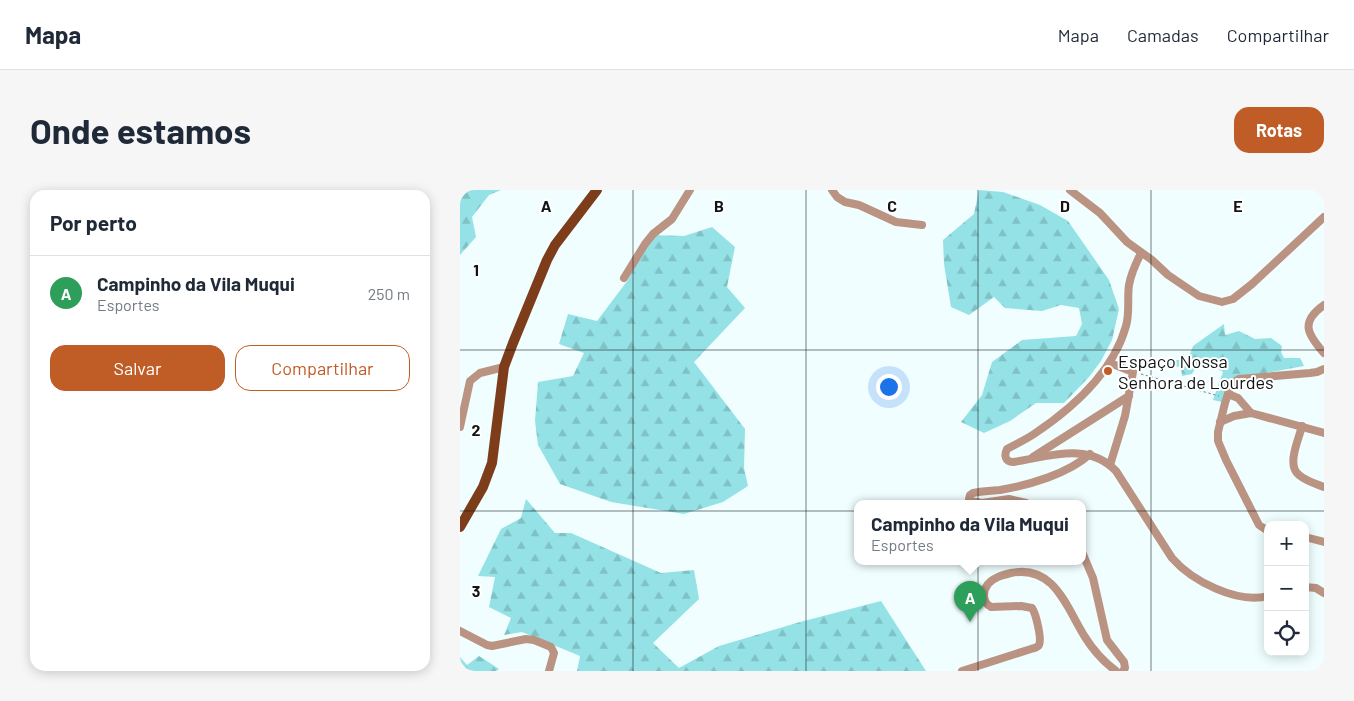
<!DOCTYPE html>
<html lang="pt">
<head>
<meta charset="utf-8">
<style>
	:root { --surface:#fff; --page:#f6f6f7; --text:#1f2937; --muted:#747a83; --line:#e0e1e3; --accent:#c05c26 }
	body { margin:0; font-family:Barlow,sans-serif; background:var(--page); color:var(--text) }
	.controls { position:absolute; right:15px; bottom:15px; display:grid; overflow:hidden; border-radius:10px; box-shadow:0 2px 12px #0003 }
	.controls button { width:45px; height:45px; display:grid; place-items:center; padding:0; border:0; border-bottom:1px solid var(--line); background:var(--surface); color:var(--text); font:25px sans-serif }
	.you { position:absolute; left:428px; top:196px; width:18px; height:18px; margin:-12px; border:4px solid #fff; border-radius:50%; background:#1a73e8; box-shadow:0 0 0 8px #1a73e833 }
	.badge { display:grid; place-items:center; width:32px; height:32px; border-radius:50%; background:var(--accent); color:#fff; font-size:16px; font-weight:700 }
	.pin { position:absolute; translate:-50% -41px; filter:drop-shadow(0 1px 2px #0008) }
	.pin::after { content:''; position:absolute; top:26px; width:18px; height:15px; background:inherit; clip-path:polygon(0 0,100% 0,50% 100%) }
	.popup { position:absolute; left:394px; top:310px; width:232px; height:65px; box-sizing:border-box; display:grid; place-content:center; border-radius:10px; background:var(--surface); filter:drop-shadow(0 1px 4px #0005); font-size:16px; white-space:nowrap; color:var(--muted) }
	.popup b { font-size:19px; color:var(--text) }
	.popup::after { content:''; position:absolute; left:50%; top:100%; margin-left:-10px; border:10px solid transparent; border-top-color:var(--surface) }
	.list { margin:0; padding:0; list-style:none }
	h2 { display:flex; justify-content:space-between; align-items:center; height:65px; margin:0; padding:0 20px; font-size:21px }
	h2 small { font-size:16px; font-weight:400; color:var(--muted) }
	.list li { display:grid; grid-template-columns:32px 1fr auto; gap:15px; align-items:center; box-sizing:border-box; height:75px; padding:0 20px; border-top:1px solid var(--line) }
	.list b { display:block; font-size:19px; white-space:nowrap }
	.list p { margin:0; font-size:16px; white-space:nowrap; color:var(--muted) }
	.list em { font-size:16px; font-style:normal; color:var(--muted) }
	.actions { display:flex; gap:10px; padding:15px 20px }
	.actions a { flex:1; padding:11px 0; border:1px solid var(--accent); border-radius:15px; text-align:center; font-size:18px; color:var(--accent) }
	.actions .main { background:var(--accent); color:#fff }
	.icon { flex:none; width:28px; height:28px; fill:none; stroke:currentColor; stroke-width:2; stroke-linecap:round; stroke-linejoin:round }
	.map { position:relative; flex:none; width:864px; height:481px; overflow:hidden; border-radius:15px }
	header { display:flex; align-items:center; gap:30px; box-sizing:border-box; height:70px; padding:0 25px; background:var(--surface); border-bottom:1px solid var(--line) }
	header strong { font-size:24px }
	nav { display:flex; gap:28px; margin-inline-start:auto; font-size:18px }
	.intro { display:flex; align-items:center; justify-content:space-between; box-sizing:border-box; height:120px; padding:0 30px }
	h1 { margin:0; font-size:35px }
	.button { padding:12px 22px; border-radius:15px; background:var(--accent); color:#fff; font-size:18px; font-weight:700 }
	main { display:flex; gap:30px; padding:0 30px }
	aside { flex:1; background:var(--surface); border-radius:15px; box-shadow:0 2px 12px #0003 }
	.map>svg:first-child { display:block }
</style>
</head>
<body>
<header>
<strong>Mapa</strong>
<nav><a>Mapa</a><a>Camadas</a><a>Compartilhar</a></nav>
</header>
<div class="intro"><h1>Onde estamos</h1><a class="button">Rotas</a></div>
<main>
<aside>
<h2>Por perto<small></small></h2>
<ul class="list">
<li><span class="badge" style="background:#2e9e5b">A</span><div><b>Campinho da Vila Muqui</b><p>Esportes</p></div><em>250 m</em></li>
</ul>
<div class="actions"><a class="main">Salvar</a><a>Compartilhar</a></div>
</aside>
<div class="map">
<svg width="864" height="481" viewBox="0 0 864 481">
	<defs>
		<pattern id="forest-firs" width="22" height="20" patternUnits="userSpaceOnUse" patternTransform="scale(1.25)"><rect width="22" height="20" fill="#94e2e6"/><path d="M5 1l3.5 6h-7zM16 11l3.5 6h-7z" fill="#7fc1c4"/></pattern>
	</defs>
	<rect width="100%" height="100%" fill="#f0feff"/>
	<g fill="url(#forest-firs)">
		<polygon points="0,0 41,0 29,5 12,27 16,47 0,65"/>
		<polygon points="519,0 543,2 580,15 608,31 649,90 659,119 652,150 641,171 629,187 604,213 576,213 550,231 524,243 501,232 522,205 532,172 562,150 616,146 622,134 619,118 601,115 582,121 545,118 534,107 509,125 491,117 484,74 483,50 514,24"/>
		<polygon points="252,37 275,57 267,97 285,118 234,172 285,239 284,278 288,296 263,312 224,324 151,312 100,294 78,255 75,231 78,192 113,186 124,163 99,154 108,124 137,131 168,90 191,45 224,46"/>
		<polygon points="764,134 765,145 779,141 795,149 811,148 822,156 821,162 824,168 840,168 844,176 772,189 762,212 753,210 763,182 741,168 732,184 722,186 721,177 705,175 706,170 728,170 733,156"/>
		<polygon points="66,309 95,343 111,343 201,383 234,380 239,409 193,453 219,478 259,456 340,432 421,411 466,481 117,481 120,466 62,442 44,445 51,428 29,417 35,387 18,386 41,339 61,328"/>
		<polygon points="19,466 39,479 36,481 0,481 0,467 7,475"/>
	</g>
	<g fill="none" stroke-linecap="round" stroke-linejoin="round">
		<polyline stroke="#7c8485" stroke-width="1" stroke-dasharray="2.5 2.5" stroke-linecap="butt" points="681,184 759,206"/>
		<g stroke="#ba9382" stroke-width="8">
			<polyline points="372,0 377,7 385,12 399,15 436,32 462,35"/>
			<polyline points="610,0 640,23 667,52 692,70 708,85 739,106 762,112 773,109 792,94 864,27"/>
			<path d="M681 63C676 73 671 83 669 95 667 108 670 123 666 136 653 183 613 218 574 244 565 250 556 254 547 259 544 265 545 272 553 272 588 267 628 251 656 281L712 368C732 391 777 414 808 406"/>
			<polyline points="164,88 185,54 193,44 212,29 230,0"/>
			<path d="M864 115C840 132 847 144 864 163"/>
			<polyline points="650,173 673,182 665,226 650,275"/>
			<polyline points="768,204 778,208 791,223"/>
			<polyline points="760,232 774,226 791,223 864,243"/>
			<path d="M842 236C839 249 826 275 839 285 846 291 856 294 864 297"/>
			<polyline points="0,237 10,191 20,183 44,177"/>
			<polyline points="573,267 669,206"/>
			<path d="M566 313 549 309 522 313 510 311 509 309 510 305 513 303C522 301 531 301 540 300 569 295 608 284 630 264"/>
			<polyline points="808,341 799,335 766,270 758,251 758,242 765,213 770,198 774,192 779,189 850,183 857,182 864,179"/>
			<polyline points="845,347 864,352"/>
			<polyline points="622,362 633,388 647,450 664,472 665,478 663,481"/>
			<polyline points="845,397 856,398 864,403"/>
			<polyline points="0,441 27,455 32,456 66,449 74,450 91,457 94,463 89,481"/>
			<path d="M502 481 571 459C574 458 577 458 579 455 582 449 576 424 572 418L561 416 531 417C522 412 522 402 528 394 534 387 543 385 551 383 595 374 607 419 625 447 633 460 644 472 656 481"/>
		</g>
		<polyline stroke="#7d3d1b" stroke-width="10" points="0,337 23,297 32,273 44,177 53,153 87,70 95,55 137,0"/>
	</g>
	<path fill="none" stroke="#101415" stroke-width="1" stroke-opacity="0.55" d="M173 0V481M346 0V481M518 0V481M691 0V481M0 160H864M0 321H864"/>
	<circle fill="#c05c26" stroke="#fff" stroke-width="2" cx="648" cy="181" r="5"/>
	<g text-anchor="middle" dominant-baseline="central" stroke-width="4" stroke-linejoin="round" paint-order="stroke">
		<g font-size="18" fill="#101415" stroke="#fff" text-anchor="start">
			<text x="658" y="171">Espaço Nossa<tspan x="658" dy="21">Senhora de Lourdes</tspan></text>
		</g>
	</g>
	<g font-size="16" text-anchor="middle" font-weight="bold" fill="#101415" stroke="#fff" stroke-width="4" stroke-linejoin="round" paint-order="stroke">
		<text x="86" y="22">A</text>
		<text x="259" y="22">B</text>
		<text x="432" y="22">C</text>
		<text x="605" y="22">D</text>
		<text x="778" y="22">E</text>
		<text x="16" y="86">1</text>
		<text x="16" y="246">2</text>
		<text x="16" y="407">3</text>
	</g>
</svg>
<div class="controls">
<button>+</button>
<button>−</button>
<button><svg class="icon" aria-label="locate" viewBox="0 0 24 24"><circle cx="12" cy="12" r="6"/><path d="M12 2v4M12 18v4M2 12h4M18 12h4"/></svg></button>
</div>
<div class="you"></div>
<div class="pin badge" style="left:510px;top:432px;background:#2e9e5b">A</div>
<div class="popup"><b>Campinho da Vila Muqui</b>Esportes</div>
</div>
</main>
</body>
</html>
